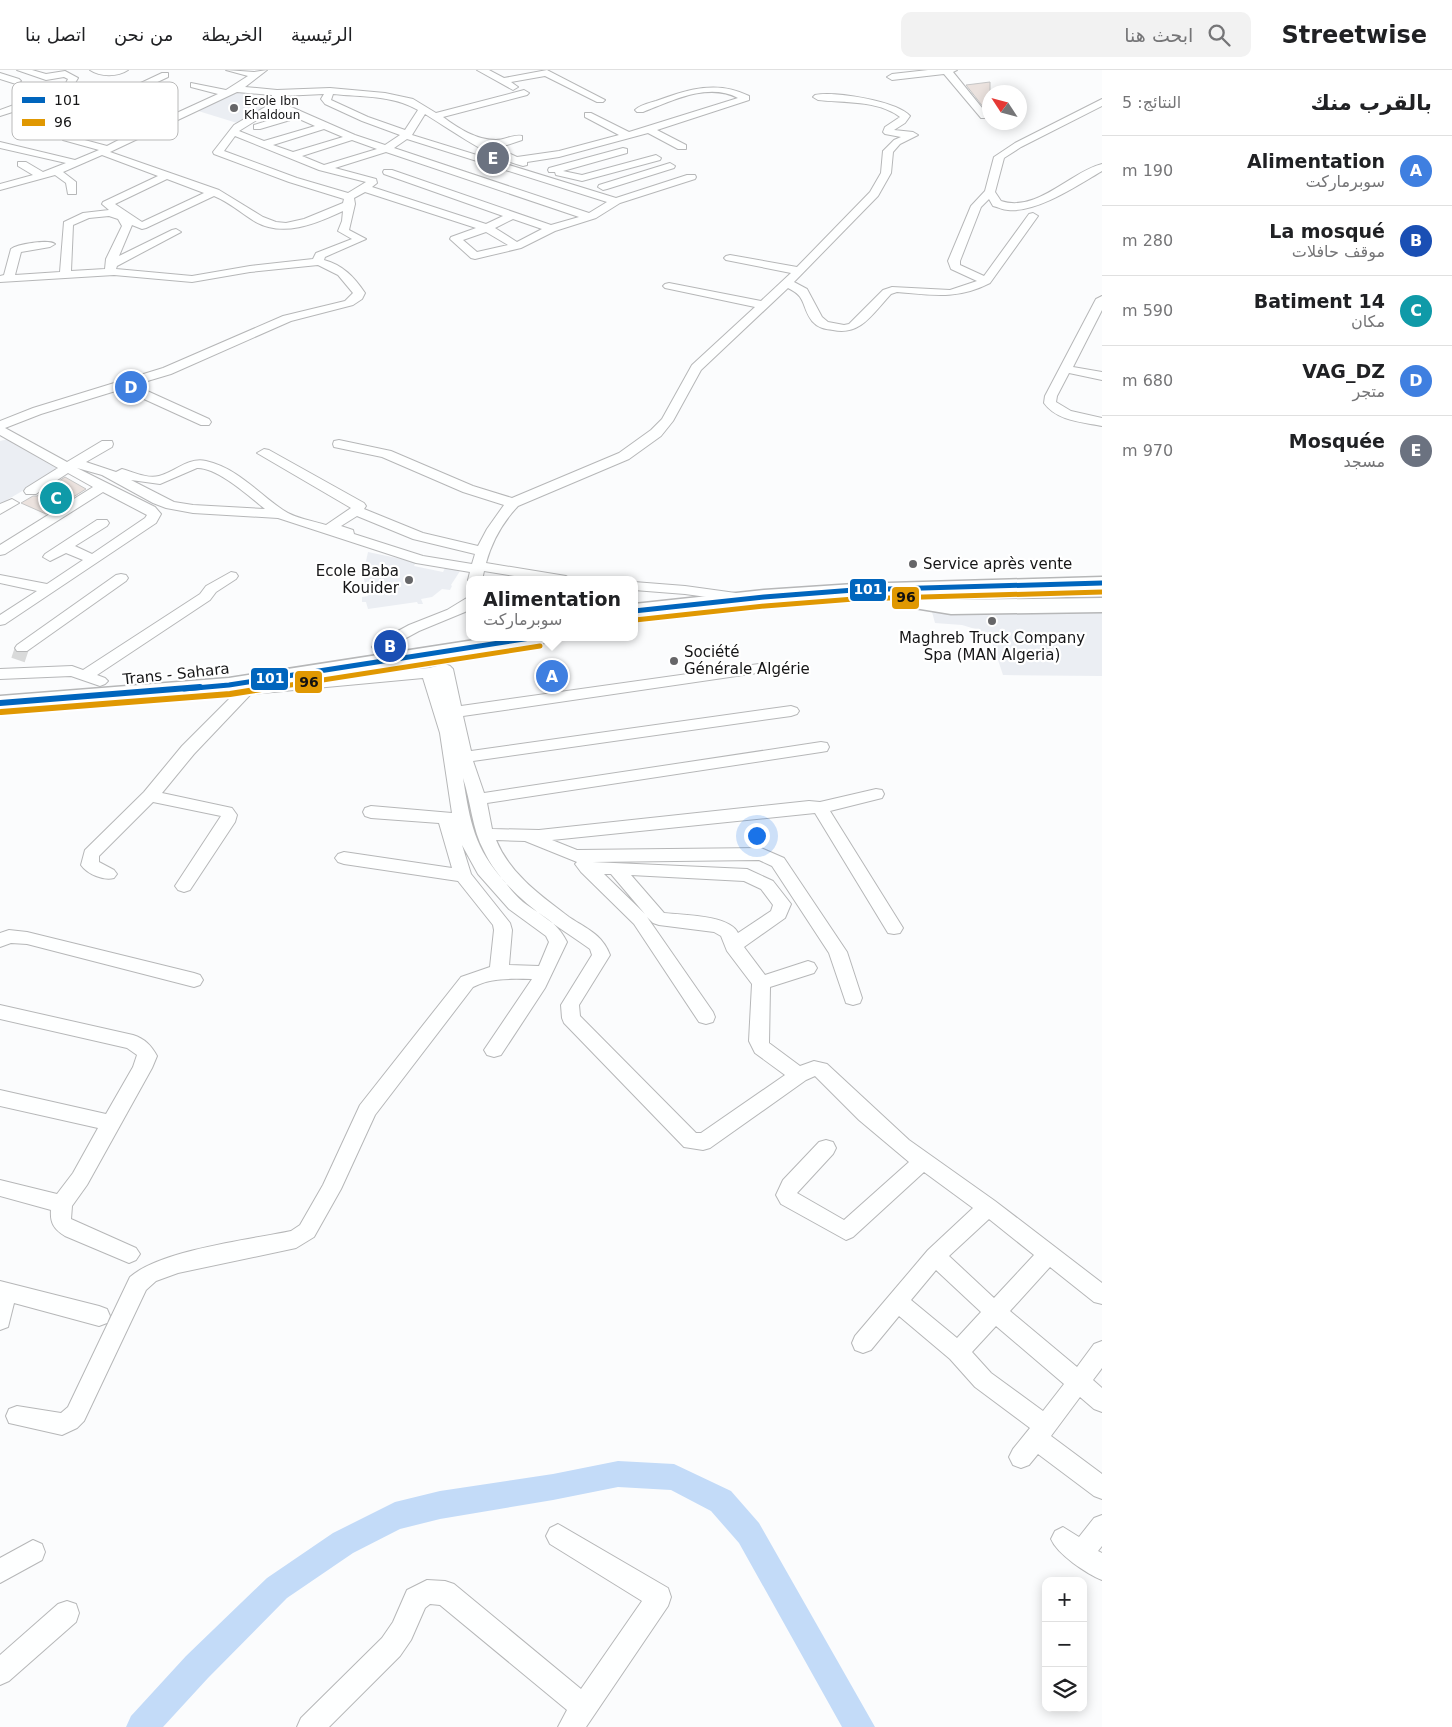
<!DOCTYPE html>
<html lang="ar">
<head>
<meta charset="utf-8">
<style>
	:root { --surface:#fff; --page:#f2f2f2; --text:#202124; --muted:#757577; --line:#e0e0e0; --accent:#1a73e8 }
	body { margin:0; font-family:"DejaVu Sans",Cairo,sans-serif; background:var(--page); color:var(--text); direction:rtl }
	.controls { position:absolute; right:15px; bottom:15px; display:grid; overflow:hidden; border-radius:10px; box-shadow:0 2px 12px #0003 }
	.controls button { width:45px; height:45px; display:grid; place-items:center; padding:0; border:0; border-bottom:1px solid var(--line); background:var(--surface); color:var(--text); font:25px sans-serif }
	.compass { position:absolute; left:982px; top:15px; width:45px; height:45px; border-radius:50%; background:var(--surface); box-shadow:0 2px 12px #0003; rotate:306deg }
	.you { position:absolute; left:756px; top:765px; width:18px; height:18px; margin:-12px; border:4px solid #fff; border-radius:50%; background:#1a73e8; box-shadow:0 0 0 8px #1a73e833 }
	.badge { display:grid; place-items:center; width:32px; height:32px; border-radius:50%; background:var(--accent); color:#fff; font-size:16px; font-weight:700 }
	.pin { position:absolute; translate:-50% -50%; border:2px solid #fff; box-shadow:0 1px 5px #0006 }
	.popup { position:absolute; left:466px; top:506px; width:172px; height:65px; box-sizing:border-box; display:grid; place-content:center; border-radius:10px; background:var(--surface); filter:drop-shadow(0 1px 4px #0005); font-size:16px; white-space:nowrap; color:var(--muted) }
	.popup b { font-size:19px; color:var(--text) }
	.popup::after { content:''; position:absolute; left:50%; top:100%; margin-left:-10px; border:10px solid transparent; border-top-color:var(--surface) }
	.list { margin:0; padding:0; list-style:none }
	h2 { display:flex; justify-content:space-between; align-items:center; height:65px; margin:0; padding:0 20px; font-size:21px }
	h2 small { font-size:16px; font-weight:400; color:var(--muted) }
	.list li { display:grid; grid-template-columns:32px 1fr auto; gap:15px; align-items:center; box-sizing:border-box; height:70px; padding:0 20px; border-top:1px solid var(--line) }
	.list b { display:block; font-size:19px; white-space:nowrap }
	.list p { margin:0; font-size:16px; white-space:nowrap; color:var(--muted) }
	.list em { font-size:16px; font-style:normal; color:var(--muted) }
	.icon { flex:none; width:28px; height:28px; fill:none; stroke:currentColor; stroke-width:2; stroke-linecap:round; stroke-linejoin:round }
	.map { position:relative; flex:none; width:1102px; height:1657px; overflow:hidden; direction:ltr }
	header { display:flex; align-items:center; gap:30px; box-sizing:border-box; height:70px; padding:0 25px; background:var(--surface); border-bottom:1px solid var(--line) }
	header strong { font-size:24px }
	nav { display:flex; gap:28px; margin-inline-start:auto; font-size:18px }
	.search { width:350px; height:45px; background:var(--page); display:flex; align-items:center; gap:12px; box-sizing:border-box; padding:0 18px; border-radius:10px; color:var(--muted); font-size:19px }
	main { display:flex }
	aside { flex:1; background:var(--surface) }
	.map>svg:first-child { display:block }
</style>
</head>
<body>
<header>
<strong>Streetwise</strong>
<div class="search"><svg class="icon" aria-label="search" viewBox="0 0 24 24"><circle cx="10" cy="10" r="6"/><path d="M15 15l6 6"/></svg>ابحث هنا</div>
<nav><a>الرئيسية</a><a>الخريطة</a><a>من نحن</a><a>اتصل بنا</a></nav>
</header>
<main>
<aside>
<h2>بالقرب منك<small>النتائج: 5</small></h2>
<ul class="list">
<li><span class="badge" style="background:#3f7fe0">A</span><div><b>Alimentation</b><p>سوبرماركت</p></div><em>190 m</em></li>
<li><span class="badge" style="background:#1a4fb4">B</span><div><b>La mosqué</b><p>موقف حافلات</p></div><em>280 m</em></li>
<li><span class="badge" style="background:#0f9aa8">C</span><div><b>Batiment 14</b><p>مكان</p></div><em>590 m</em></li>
<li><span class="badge" style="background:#3f7fe0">D</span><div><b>VAG_DZ</b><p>متجر</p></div><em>680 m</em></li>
<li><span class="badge" style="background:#6b7280">E</span><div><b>Mosquée</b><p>مسجد</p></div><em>970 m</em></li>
</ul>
</aside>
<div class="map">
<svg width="1102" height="1657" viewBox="0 0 1102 1657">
	<rect width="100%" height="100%" fill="#fbfcfd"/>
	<g fill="#ebeef3">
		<polygon points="236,21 271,30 272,36 237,53 195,40"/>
		<polygon points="8,369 60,399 0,434 0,371"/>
		<polygon points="368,482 416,492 414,496 443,502 445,498 460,501 451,515 452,516 450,520 442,519 432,527 421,529 423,534 418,534 417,532 368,539 366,532 362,532 362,527 368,526 363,505"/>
		<polygon points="932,542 1102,543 1102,606 1003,605 990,566 985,562 962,555 935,553"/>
	</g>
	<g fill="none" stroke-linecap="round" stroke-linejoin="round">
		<polygon fill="#c3dbf8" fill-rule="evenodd" points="618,1391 674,1394 731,1421 759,1453 875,1657 842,1657 739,1473 711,1441 671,1420 618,1417 553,1430 440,1449 400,1459 353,1483 287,1528 208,1608 163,1657 126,1657 131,1646 186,1586 267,1508 333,1463 395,1432 440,1421 553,1404"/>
	</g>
	<g fill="#ebe2de" stroke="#c6c6c6">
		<polygon points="990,12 990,50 988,43 966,15"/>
		<polygon points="65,407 86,419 46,444 21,433 33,426 37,426"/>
	</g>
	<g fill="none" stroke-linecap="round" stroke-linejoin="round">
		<polyline stroke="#d9dada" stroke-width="14" stroke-dasharray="14 7" stroke-linecap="butt" points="18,590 22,578"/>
		<g stroke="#b6b7b8" stroke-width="2">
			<g id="minor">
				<path d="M17 0H32L46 4 65 1 78 8 72 18 54 36 77 43 162 3H168V7L88 45 146 57 218 24 191 17V13L226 20 248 6 226 0 254 2 267 0 245 17 277 20 330 18 385 23 413 29 436 43 524 20 529 23 527 25 443 47C458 58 476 70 496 70 505 70 514 64 522 66V70L507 75H491L517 87 559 81 619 65 585 47V43H591L629 62 738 28C708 12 672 31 643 42H637L635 40C640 35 649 33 656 31 688 19 718 10 749 26V30L657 60 686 75V79H678L648 63 559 87 527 92V95L523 96C488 87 456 63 425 44L412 65 616 128 687 105H695L696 107 695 109 620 133 596 148 555 161 521 178 475 189 471 188 450 169 451 167 476 158 365 122 354 128 355 134 349 160 366 169 325 187 324 190C343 195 354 207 365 223L362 229 353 235 291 251 171 304 134 315 209 349 211 352 209 355H201L122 319 41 344 5 358 67 392 102 371H112L113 374 112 377 86 392 116 402 122 399C133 402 147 409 159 406 175 402 188 387 206 391 237 398 258 423 283 440 294 448 313 451 326 455L351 438 257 383 264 379 269 380 364 433 366 436 364 439 423 463 478 476 487 459 504 435 463 422 382 387 334 377 333 374 334 371 339 370 391 381 473 416 512 428 619 383 651 360 662 349 692 295 755 237 665 218 663 216 665 214 669 213 761 231 791 203 726 190 724 188 726 186 730 185 797 197 870 122 881 103 883 81 894 70 901 67 885 64 883 62 885 57 900 47C878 30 844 33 818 30L813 27 815 25C834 21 897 31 910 46L905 53 894 60 913 62 918 65 900 74 893 82 891 103 878 126 794 212 807 219 822 247 828 252 844 255 849 254 883 220 892 217 950 220 977 211 951 199 948 191 971 136 985 121 994 87 1015 73 1102 29V36L1021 77 1004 88 995 122 1001 131C1037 143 1070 102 1102 94V101C1078 115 1037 143 1008 140 1003 140 998 137 993 136L989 129 981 137 960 191V195L984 206 1029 144 1033 143 1038 146 990 213C957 230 932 225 897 222L891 224C873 243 861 266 833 260 825 259 818 258 812 251 801 236 807 227 788 218L701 300 673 351 661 366 629 389 518 436C503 452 492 471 486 493L566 506 573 510H538L484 501 482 510H470V512L468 510 470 502 416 493 278 448 193 443 166 438 153 433 102 405 77 398 155 437 161 444 156 453 5 554 0 555V545L37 521 0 513V505L47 514 83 490 66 483 50 491 43 487 45 484 97 450H107L109 453 107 456 75 476 92 484 145 448 147 445 103 422 5 484 0 485V475L93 417 68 403 36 424H26L24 421 26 418 58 398 0 365V351L33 338 163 298 283 246 345 231 353 223 338 205 318 195 250 202 192 212 114 205 0 212V206L4 205 11 179C17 174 49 169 55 174L50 177 21 182 15 205 60 202 64 152 83 143 109 140 102 134 103 132 158 106 102 85 63 102 76 112V124H68L66 113 55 105 0 120V114L33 105 18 96V92H26L43 102 66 93 0 78V72L75 90 99 80 63 70V66L66 65 107 76 138 60 67 46 45 55 40 52 42 50 57 43 25 38 0 46V40L22 32 46 34 65 15 68 9 64 7 46 10ZM237 22 272 25V33L234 55 213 82 214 84 289 112 344 129 343 133 304 149 286 153 276 152 263 147 219 120 110 82ZM324 24 321 29 325 34 362 51 400 65 385 75 355 65 282 33V26ZM333 24C361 27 393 25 418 40L405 60 368 47 331 30ZM276 38 289 44 254 55V59H260L297 48 315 56 264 71 239 61ZM324 59 343 67 293 82 273 75ZM235 66 319 100 366 112 348 123 297 108 224 81ZM407 69 607 132 589 143 394 78ZM352 70 377 79 324 95 302 86ZM386 82 579 147 551 155 392 100H384L383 102 384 104 503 146 486 154 372 117 377 113 376 109 335 98ZM167 109 204 123 142 152 115 134ZM214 126C229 132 240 142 254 151 283 168 315 154 343 141L342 151 338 161 352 169 316 183 313 189 250 196 192 206 116 199 117 196 181 162 176 159 172 160 119 186 132 155 142 159 146 158ZM109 146 118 149 122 156 106 189 105 199 71 201 73 155 89 148ZM513 149 542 159 517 172 495 158ZM486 162 508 175 477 182 463 170ZM197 398C217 397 250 427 265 439L193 435 174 432 131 410 160 414ZM357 446 413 469 475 484 472 494 423 486 354 464 353 460 341 456Z"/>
				<path d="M90 0H128C118 7 100 7 90 0Z"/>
				<polygon points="477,0 489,0 504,8 547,0 605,30 603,32 597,32 545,6 511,12 518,17 513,20"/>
				<polygon points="928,0 957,0 953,2 987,44 987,48 981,48 944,4 892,10 887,7 892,4"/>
				<polygon points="0,3 19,9 21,11 16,14 0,9"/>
				<polygon points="623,78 627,79 627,83 563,101 582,105 656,85 661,88 660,90 582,111 556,105 555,102 549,102 548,100 549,98"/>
				<polygon points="670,93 675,96 674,98 607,119 603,120 598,117 599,115"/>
				<path d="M1102 226V240L1073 297 1102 302V310L1069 303 1057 326 1056 332 1071 341 1102 348V356C1082 352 1057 351 1044 333L1045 326 1096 229Z"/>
				<polygon points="12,429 19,433 0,444 0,434"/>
				<polygon points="231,502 236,503 238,506 236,509 216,522 210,530 97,605 105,608 108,611 105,614 100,616 71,606 0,609 0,599 72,596 83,600 200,524 206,516"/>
				<polygon points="121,504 126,505 128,508 126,511 27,581 17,581 15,578 17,575 116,505"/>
				<polygon points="634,512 685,516 743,524 748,525 750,528 748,531 743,532 685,524 634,520"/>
				<polygon points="470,526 470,539 465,542 419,561 384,580 374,580 372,577 374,574 409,555 447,540"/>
				<path d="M766 593 771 595 774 598 771 601 463 646 471 681 791 636 797 638 799 641 797 644 791 646 473 691 484 723 821 672 827 673 829 677 827 681 821 682 487 733 492 759 539 760 809 731 820 732 876 719 882 720 884 724 882 728 830 741 903 858 900 863 894 864 888 863 815 743 552 770 577 780 761 778 784 788 847 882 862 928 860 933 853 935 846 933 829 883 772 796 759 790 592 792 747 799 773 811 791 834 785 848 744 877 765 905 808 891 814 893 817 898 814 903 770 917 769 973 800 996 814 991 827 994 909 1070 995 1131 1102 1213V1234L1094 1232 1050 1197 1010 1241 1077 1297 1094 1274 1102 1271V1298L1093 1310 1102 1318V1342L1094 1339 1080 1327 1051 1366 1102 1404V1429L1094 1426 1038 1384 1029 1395 1021 1398 1013 1395 1009 1387 1013 1379 1030 1358 975 1317 950 1289 899 1246 871 1280 863 1283 855 1280 852 1273 855 1266 928 1180 973 1138 924 1102 853 1167 846 1170 781 1134 776 1125 783 1110 819 1072 826 1070 833 1072 836 1078 833 1084 797 1123 844 1150 909 1092 859 1050 815 1006 806 1010 710 1078 703 1080 684 1077 564 953 562 948 561 935 592 885 590 879C552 852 505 825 484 781 472 759 471 732 463 708 470 752 474 778 505 812 510 819 516 826 523 832 541 846 556 850 567 872L545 918 501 985 494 987 487 985 484 980 532 909C511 909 492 907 473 917L375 1045 341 1119 314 1167 296 1178 178 1203 156 1211 146 1220 84 1351 77 1358 62 1365 9 1353 6 1346 9 1339 17 1336 61 1343 68 1337 130 1207C161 1180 248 1170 291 1161L300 1155 323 1115 360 1035 461 907 490 897 494 860 493 855 458 811 344 794 338 792 335 788 338 784 344 782 452 798 439 753 371 748 365 746 363 742 365 738 371 736 452 743 440 663 423 608 251 624 194 684 162 723 232 738 237 745 235 752 190 820 184 822 178 820 175 816 221 746 153 732 99 786V792L114 800 117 804 114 808C104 811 87 804 81 795L85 780 144 722 182 676 236 622 224 618 221 615 224 612 229 610 247 615 429 598 445 594 450 596 453 599 461 636ZM496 770 525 771 577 792 575 794 581 802 634 854 699 952 706 954 713 952 715 947 713 942 647 847 653 853 659 855 714 862 721 866 727 881 752 914 749 971 755 983 785 1005 701 1063H696L580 946 579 935 610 885C602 864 587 859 569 847 541 826 510 804 496 770ZM462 775 478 804 509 839 546 866 549 872 539 896 509 895 512 860 510 853 471 804ZM604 804H611L645 844ZM631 805 744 811 761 819 773 835 771 841 738 863C730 845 683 845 664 843ZM989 1149 1034 1185 994 1228 949 1186ZM936 1200 981 1242 957 1268 911 1230ZM996 1256 1064 1314 1043 1341 991 1303 972 1282Z"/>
				<polygon points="9,860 27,862 194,903 200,905 203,910 200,915 194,917 27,874 11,873 0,877 0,863"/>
				<path d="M0 935 133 965C145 969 151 975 157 986L152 998 87 1115 72 1136 71 1149 136 1178 140 1184 136 1190 129 1193 65 1166C54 1159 50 1153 51 1140L0 1126V1110L57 1124 73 1103 98 1058 0 1036V1020L106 1044 133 997 137 985 127 978 0 949Z"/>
				<polygon points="0,1211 99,1236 107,1239 110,1246 107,1253 99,1256 14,1233 8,1257 0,1260"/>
				<path d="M1102 1445V1476L1098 1481 1102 1483V1510C1087 1504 1057 1484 1051 1469L1055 1461 1063 1457 1079 1467 1094 1448Z"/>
				<polygon points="558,1454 668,1518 671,1527 668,1536 586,1657 558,1657 567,1640 440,1535 430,1534 425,1538 411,1570 400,1586 329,1657 297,1657 301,1648 382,1568 393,1552 407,1520 427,1510 445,1511 454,1514 581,1619 642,1531 550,1474 546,1466 550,1458"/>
				<polygon points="33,1470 42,1474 45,1482 42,1490 0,1513 0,1488"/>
				<polygon points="67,1531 76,1534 79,1543 76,1552 9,1611 0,1615 0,1585 58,1534"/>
			</g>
		</g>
		<g stroke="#b6b7b8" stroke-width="3">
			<g id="highway">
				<polygon points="1102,507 1102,519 913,525 951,530 1102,528 1102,542 951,544 896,535 893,530 897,525 764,534 634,548 634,534 764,520 854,514"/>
				<polygon points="494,567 550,567 547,572 539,574 229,622 0,640 0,626 229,608"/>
			</g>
		</g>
		<use href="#minor" fill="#feffff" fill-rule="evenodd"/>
		<use href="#highway" fill="#feffff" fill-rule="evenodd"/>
		<g stroke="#fff" stroke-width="8">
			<g id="bus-1-far1">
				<polyline points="634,541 764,527 854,520 1102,513"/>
				<polyline points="184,619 229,615 537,567"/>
			</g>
		</g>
		<g stroke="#fff" stroke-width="10">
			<polyline id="bus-1" points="0,633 200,617"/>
		</g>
		<g stroke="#fff" stroke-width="8">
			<g id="bus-2-far1">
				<polyline points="635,550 765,536 854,529 1102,522"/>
				<polyline points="265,619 540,576"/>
			</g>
		</g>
		<g stroke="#fff" stroke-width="10">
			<polyline id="bus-2" points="1,642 230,624 274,617"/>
		</g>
		<use href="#bus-1-far1" stroke="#0065bd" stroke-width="5"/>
		<use href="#bus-1" stroke="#0065bd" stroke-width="6"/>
		<use href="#bus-2-far1" stroke="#e09802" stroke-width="5"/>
		<use href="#bus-2" stroke="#e09802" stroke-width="6"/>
	</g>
	<g fill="#666668" stroke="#fff" stroke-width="2">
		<circle cx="234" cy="38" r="5"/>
		<circle cx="913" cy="494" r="5"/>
		<circle cx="409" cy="510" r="5"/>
		<circle cx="992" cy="551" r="5"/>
		<circle cx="674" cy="591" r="5"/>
	</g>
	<g text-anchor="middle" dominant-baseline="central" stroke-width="4.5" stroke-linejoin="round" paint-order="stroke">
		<g font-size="12" fill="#161617" stroke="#fff" text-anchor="start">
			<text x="244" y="31">Ecole Ibn<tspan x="244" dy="14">Khaldoun</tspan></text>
		</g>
		<g font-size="15" fill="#161617" stroke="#fff" text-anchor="start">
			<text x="923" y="494">Service après vente</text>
			<text x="399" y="501" text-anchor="end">Ecole Baba<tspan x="399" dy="17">Kouider</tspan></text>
			<text x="992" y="568" text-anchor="middle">Maghreb Truck Company<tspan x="992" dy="17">Spa (MAN Algeria)</tspan></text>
			<text x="684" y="582">Société<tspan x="684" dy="17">Générale Algérie</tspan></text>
		</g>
		<g font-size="15" fill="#161617" stroke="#fff">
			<text transform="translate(176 604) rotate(-6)">Trans - Sahara</text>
		</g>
	</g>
	<rect x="12" y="12" width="166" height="58" rx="8" fill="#fff" stroke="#b9b9b9" stroke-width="1"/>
	<rect x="22" y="27" width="23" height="6" fill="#0065bd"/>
	<rect x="22" y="49" width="23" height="7" fill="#e09802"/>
	<g font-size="14" fill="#161617">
		<text x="54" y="35">101</text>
		<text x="54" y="57">96</text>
	</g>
	<g stroke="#fff" stroke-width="2">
		<rect x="849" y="508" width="38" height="24" rx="5" fill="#0065bd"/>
		<rect x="891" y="516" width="29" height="24" rx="5" fill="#e09802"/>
		<rect x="250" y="597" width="39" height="24" rx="5" fill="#0065bd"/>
		<rect x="294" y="600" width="29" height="24" rx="5" fill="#e09802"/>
	</g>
	<g font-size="14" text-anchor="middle" font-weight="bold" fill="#fff">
		<text x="868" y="524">101</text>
		<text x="270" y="613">101</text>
	</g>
	<g font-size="14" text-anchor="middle" font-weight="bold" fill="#111">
		<text x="906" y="532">96</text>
		<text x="309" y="617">96</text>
	</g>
</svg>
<div class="controls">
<button>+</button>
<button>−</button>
<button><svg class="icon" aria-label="layers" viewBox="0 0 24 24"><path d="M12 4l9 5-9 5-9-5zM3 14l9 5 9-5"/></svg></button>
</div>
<svg class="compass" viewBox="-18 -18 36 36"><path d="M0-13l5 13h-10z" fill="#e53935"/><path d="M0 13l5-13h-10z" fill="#757577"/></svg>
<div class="you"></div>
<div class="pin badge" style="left:552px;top:606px;background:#3f7fe0">A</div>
<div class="popup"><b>Alimentation</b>سوبرماركت</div>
<div class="pin badge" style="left:390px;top:576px;background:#1a4fb4">B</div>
<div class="pin badge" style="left:56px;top:428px;background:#0f9aa8">C</div>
<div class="pin badge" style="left:131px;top:317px;background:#3f7fe0">D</div>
<div class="pin badge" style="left:493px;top:88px;background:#6b7280">E</div>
</div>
</main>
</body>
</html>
